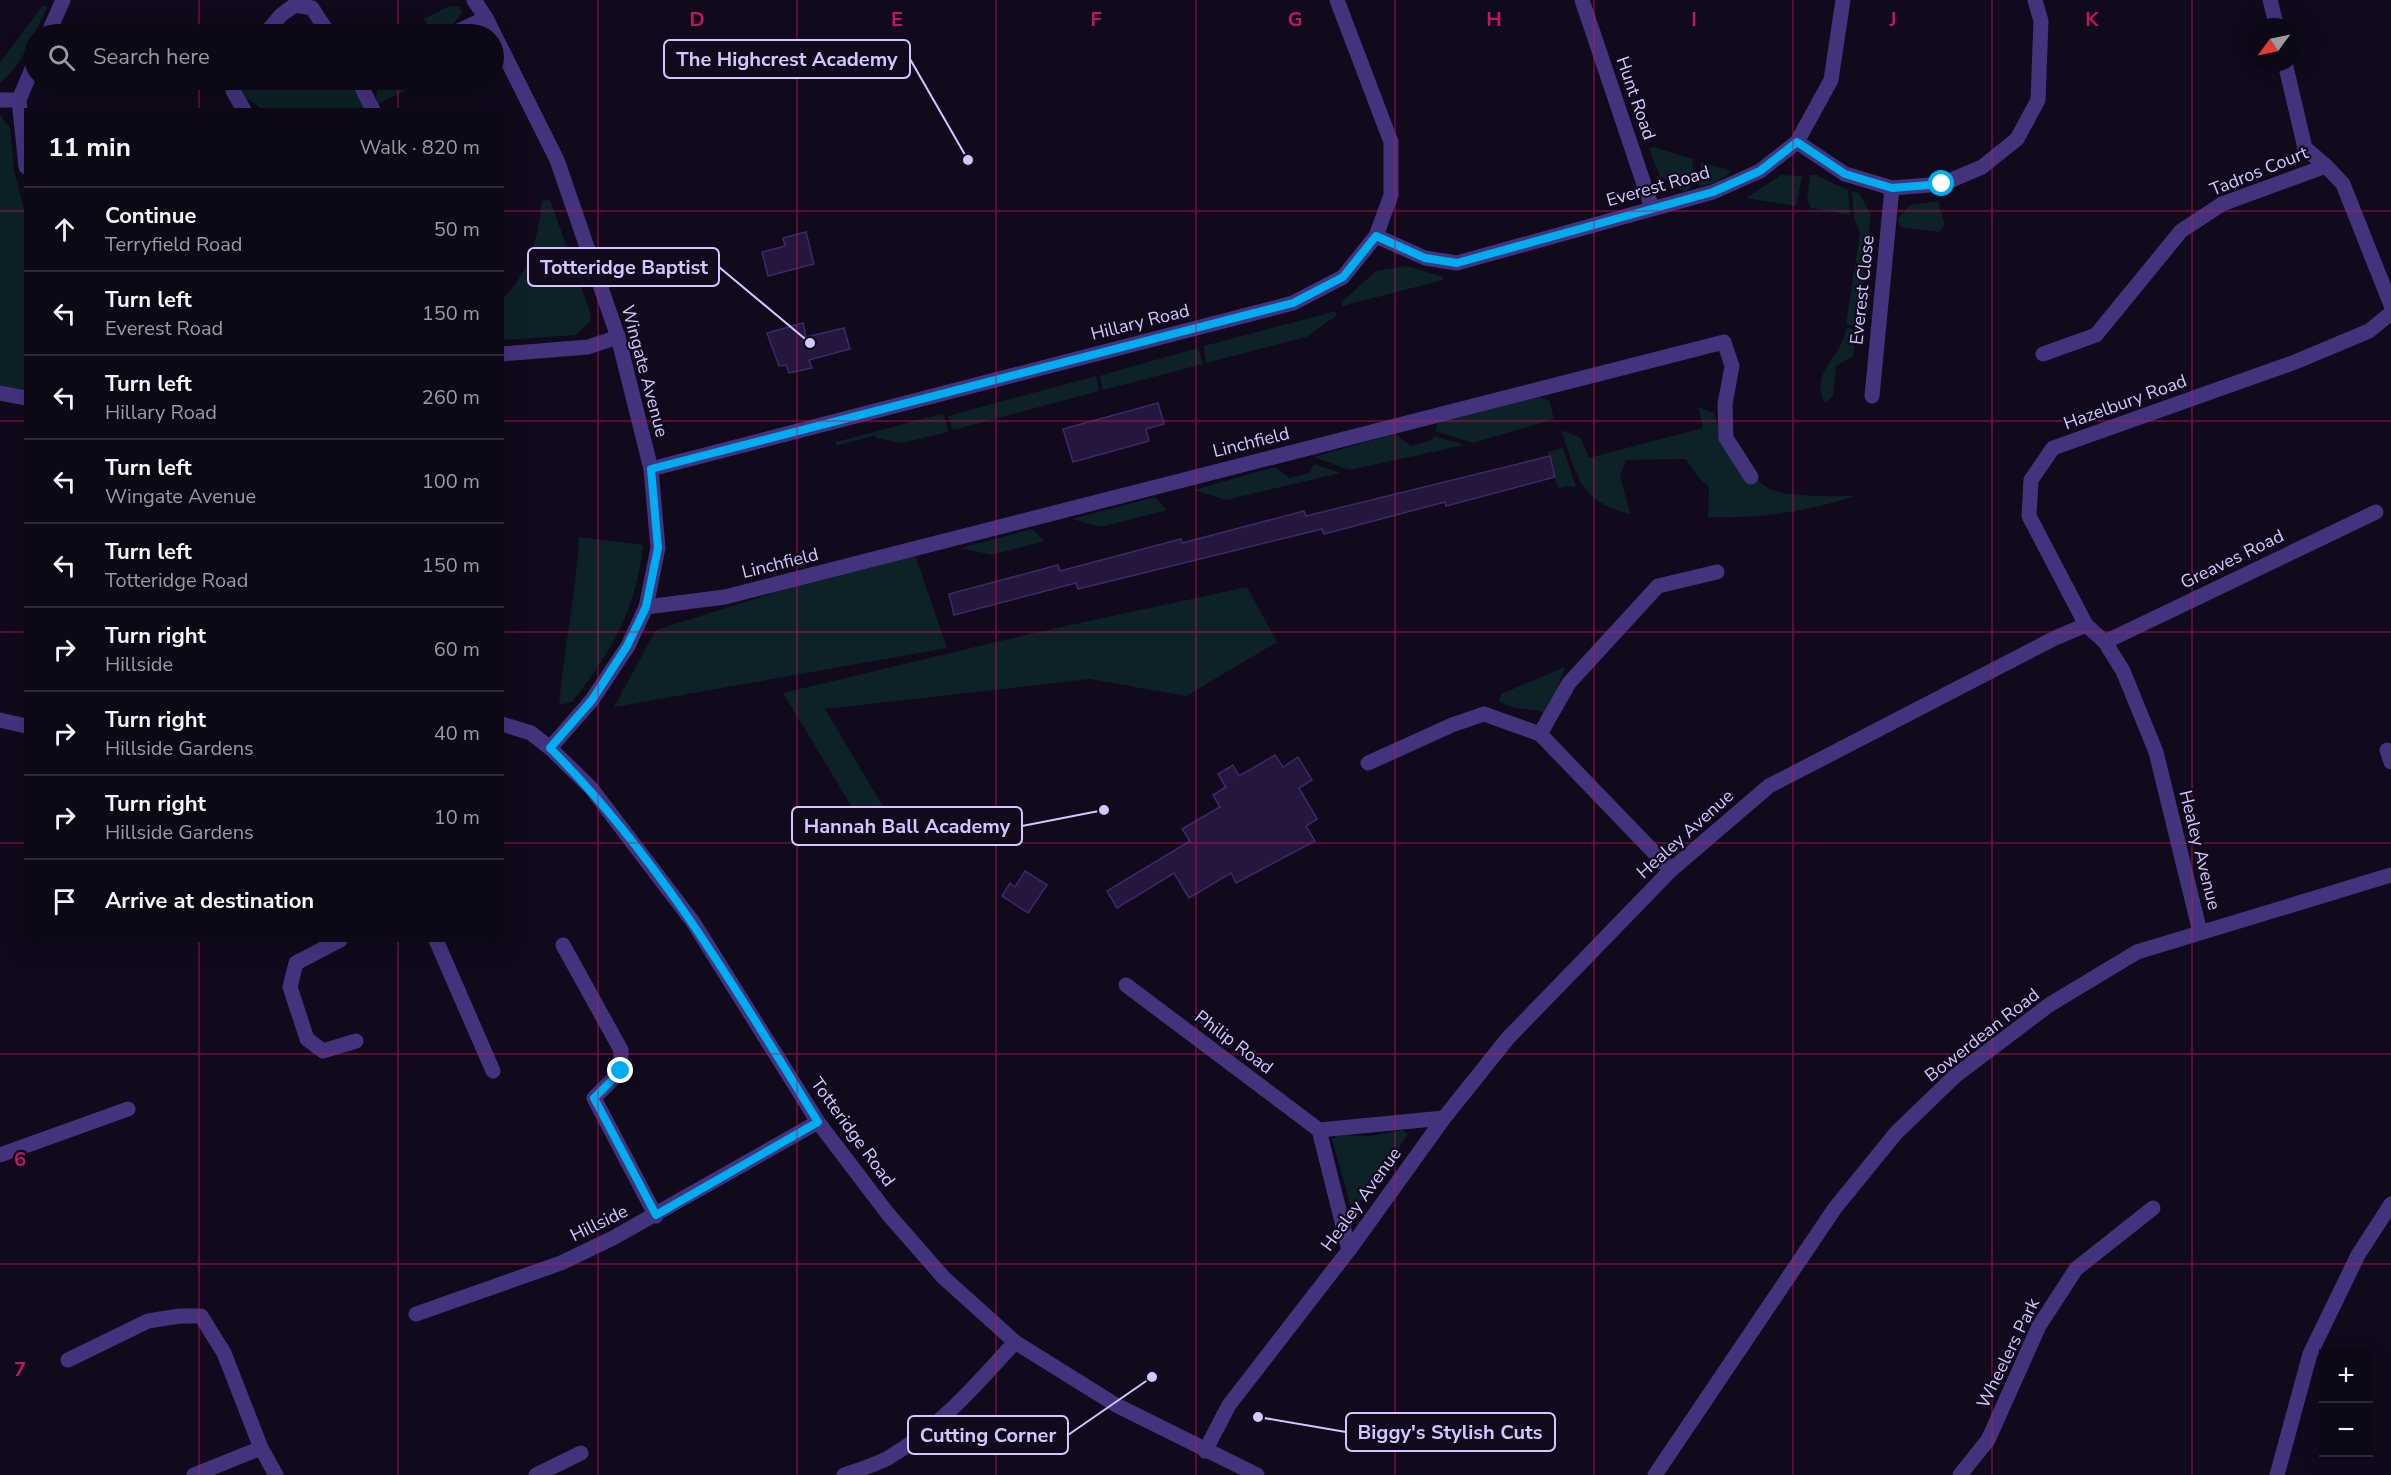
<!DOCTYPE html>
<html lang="en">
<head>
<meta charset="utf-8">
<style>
	:root { --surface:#0c0815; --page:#1a1622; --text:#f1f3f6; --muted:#9a9aa0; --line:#2c2934 }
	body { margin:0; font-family:"Nunito Sans",sans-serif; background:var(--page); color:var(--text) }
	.controls { position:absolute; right:18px; bottom:18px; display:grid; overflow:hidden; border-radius:0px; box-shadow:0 6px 24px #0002 }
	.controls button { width:54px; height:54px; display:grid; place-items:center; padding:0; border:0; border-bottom:2px solid var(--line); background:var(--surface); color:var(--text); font:30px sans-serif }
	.compass { position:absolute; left:2247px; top:18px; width:54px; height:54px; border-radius:50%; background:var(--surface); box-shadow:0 6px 24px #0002; rotate:237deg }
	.stop { position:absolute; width:18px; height:18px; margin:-14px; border:4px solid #00adf0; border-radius:50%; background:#fff }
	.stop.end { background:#00adf0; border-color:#fff; box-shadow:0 2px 6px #0008 }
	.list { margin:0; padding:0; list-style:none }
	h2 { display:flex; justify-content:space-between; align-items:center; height:78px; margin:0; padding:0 24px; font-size:26px }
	h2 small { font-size:20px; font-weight:400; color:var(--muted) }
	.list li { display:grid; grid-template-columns:39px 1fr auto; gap:18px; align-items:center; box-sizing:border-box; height:84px; padding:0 24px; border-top:2px solid var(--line) }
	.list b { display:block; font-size:22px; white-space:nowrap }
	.list p { margin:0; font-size:20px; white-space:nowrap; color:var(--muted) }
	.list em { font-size:20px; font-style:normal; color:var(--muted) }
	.icon { flex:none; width:33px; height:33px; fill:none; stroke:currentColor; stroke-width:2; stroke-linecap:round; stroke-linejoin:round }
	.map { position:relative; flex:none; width:2391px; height:1475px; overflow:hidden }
	.search { position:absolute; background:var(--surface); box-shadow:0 6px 24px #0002; left:24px; top:24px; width:480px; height:66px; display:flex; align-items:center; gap:15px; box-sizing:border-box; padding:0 21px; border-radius:33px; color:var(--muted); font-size:22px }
	.panel { position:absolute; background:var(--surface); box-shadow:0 6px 24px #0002; left:24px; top:108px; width:480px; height:834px; border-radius:0px }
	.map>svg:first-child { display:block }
</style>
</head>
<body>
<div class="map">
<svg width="2391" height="1475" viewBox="0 0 2391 1475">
	<rect width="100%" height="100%" fill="#100a1c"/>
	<g fill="#0d2226">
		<path d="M43 5 47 8C34 33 22 65 0 83V63Z"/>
		<polygon points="449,6 459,7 462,13 448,30 436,27 431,30 424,19"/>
		<polygon points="241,80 349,80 365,109 260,109 257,105 245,98 240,87"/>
		<polygon points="399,80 426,80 376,105 377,90"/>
		<polygon points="0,115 10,128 14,171 25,212 25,398 0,390"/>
		<polygon points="1653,147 1693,159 1691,188 1684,192 1660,176 1649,149"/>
		<polygon points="1701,162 1732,171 1717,182 1699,187"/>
		<polygon points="1781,175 1802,176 1796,206 1746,198"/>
		<polygon points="1810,175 1816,175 1848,190 1850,215 1811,208 1807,200"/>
		<polygon points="1852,191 1859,193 1871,215 1857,326 1846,324 1860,233 1854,218"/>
		<path d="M550 200 591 315 590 322 575 335 503 340V299C531 269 537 242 542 201Z"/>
		<polygon points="1938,201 1945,225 1939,232 1900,227 1898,219 1910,205"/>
		<polygon points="1407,266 1443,277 1443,280 1342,306 1342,302 1376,271"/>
		<polygon points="1336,311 1336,316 1306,337 1206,363 1204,346"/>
		<path d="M1846 328 1856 330 1853 356 1836 366 1833 396 1825 403C1809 371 1843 357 1846 328Z"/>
		<polygon points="1198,348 1203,364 1103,390 1100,378 1102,375"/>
		<polygon points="1096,376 1099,391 953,430 948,416"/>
		<polygon points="1539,397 1549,400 1554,419 1473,443 1435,431 1438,423"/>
		<path d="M1698 407 1714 413 1727 454C1742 463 1752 477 1766 487 1782 498 1835 496 1855 496 1804 512 1761 519 1708 517L1709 487 1699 478 1686 459 1626 460 1620 475 1630 514C1578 501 1577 475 1561 430L1581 438 1589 458 1703 428Z"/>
		<polygon points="941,414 944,415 948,432 902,443 877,438 875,435 836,446 836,442"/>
		<polygon points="1395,434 1411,446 1432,440 1434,436 1465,445 1349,470 1314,457"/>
		<polygon points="1563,448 1576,487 1566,486 1558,488 1548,452"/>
		<polygon points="1314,464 1340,473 1226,500 1194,490 1275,467 1289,478 1309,473"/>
		<polygon points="1155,497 1167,510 1101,527 1072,519"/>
		<polygon points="1032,529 1044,541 992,555 961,548"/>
		<path d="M579 537 643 545C636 610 612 651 572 702L559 705C564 648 576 594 579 537Z"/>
		<polygon points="913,549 947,648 614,707 656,630"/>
		<polygon points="1247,587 1277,642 1186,696 1090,679 825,709 888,815 866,830 783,693 1029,634"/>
		<path d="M1565 667 1548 715C1532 706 1514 712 1499 701L1501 694Z"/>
		<polygon points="1403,1130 1408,1134 1357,1204 1351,1207 1332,1139 1341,1135 1370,1136"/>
	</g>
	<g fill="#25163d" stroke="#40276a" stroke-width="1.5">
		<polygon points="806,232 814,264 768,276 762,252 785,246 783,238"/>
		<polygon points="803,323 806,337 844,328 850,349 809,360 812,368 789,373 786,365 779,366 767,333"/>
		<polygon points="1158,403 1164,424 1146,429 1149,441 1073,462 1063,429"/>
		<polygon points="1550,456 1555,477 1446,506 1445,502 1324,534 1322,529 1078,589 1076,583 954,615 949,594 1058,565 1060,571 1181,539 1182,543 1304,511 1306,516"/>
		<polygon points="1275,755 1283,767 1298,757 1312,780 1299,788 1317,819 1306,826 1315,841 1236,883 1231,873 1189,898 1174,873 1117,908 1107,891 1190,841 1182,829 1220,807 1213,795 1226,787 1218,774 1233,765 1239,776"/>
		<polygon points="1025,871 1047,885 1028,913 1002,896 1010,883 1015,887"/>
	</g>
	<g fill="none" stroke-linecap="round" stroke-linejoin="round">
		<g stroke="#43337d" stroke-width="15">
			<polyline points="474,0 486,18 557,160 618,337 651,469 658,548 646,607 628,646 592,700 550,748"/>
			<polyline points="1582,0 1652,208"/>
			<polyline points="2270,0 2277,27"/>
			<polyline points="48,34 63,0"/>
			<polyline points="265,34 281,15 295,5 312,8 329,34"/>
			<polyline points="452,34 486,18"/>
			<polyline points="235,80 233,91 244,110"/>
			<polyline points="358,80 373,110"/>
			<polyline points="0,100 19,100"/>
			<polyline points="1797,142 1845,174 1892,188 1942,184 1982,167 2017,139 2038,100 2041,21 2035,0"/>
			<polyline points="2326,166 2343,184 2391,305"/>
			<polyline points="26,167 19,100 34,64"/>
			<polyline points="1376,236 1425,258 1457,263 1713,192 1760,171 1797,142 1831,80 1843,0"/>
			<polyline points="502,354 588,347 618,337"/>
			<polyline points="2043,354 2096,335 2181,231 2222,204 2326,166 2305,148 2285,63"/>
			<polyline points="0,393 26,398"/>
			<polyline points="1872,396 1892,188"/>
			<polyline points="651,469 1293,303 1343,277 1376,236 1391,195 1391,142 1337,0"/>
			<polyline points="646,607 725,597 1724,342 1732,366 1725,404 1726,438 1751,477"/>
			<polyline points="2086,625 2029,516 2031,480 2053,448 2295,362 2369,331 2391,313"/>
			<polyline points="2105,642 2376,512"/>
			<polyline points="0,720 26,726"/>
			<polyline points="502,724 531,733 550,748 591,788 693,922 818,1122 888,1214 944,1278 1015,1342 1116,1405 1257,1475"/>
			<polyline points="1540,734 1569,683 1658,586 1717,572"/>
			<polyline points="2387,750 2391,762"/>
			<polyline points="1368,763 1452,725 1484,714 1540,734 1671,870"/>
			<polyline points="340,940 296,963 290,987 307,1039 323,1051 356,1041"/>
			<polyline points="436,940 493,1071"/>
			<polyline points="563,945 621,1050 621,1071 594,1098 656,1216"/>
			<polyline points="1126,985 1319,1130 1444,1118"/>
			<polyline points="1319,1130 1349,1250"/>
			<polyline points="0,1155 128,1109"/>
			<polyline points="416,1314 561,1263 613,1238 818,1122"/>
			<polyline points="68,1360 148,1321 180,1316 201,1316 224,1353 261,1448 276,1475"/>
			<polyline points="1205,1451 1229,1405 1349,1250 1444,1118 1508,1038 1671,870 1769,786 2055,638 2086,625 2105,642 2123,671 2156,752 2200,932"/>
			<polyline points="194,1475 261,1448"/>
			<polyline points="536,1475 581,1453"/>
			<path d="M844 1475C858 1470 875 1465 888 1458 938 1429 977 1384 1015 1342"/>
			<polyline points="1655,1475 1835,1208 1896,1133 1955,1076 2049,1005 2137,952 2391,875"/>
			<polyline points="1960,1475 1988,1440 2039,1326 2076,1269 2153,1208"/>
			<polyline points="2277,1475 2310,1354 2358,1255 2391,1204"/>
		</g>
	</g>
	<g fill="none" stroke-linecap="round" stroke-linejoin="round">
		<path stroke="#00adf0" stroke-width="8" d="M621 1071 594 1098 656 1215 818 1122C737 991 659 857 550 748L592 700 627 646 646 607 658 548 651 469 1293 303 1343 277 1376 236 1425 258 1457 263 1713 192 1760 171 1797 142 1845 174 1892 188 1942 184"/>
	</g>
	<path fill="none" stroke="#c2185b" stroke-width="1.5" stroke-opacity="0.55" d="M199 0V34M398 0V34M598 0V1475M797 0V1475M996 0V1475M1196 0V1475M1395 0V1475M1594 0V1475M1793 0V1475M1992 0V1475M2192 0V1475M199 80V110M398 80V110M0 211H26M502 211H2391M0 421H26M502 421H2391M0 632H26M502 632H2391M0 843H26M502 843H2391M199 940V1475M398 940V1475M0 1054H2391M0 1264H2391"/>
	<g text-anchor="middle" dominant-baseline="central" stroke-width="4.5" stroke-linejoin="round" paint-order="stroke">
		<g font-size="18" fill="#d6c5ff" stroke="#100a1c">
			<text transform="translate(1636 98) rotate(71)">Hunt Road</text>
			<text transform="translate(2259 171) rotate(-22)">Tadros Court</text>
			<text transform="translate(1658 186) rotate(-16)">Everest Road</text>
			<text transform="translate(1862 290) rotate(-84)">Everest Close</text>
			<text transform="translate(1140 322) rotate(-14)">Hillary Road</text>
			<text transform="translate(645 371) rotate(75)">Wingate Avenue</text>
			<text transform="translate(2125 402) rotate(-20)">Hazelbury Road</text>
			<text transform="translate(1251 442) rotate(-14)">Linchfield</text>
			<text transform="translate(2232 559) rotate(-26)">Greaves Road</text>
			<text transform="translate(780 563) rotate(-14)">Linchfield</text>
			<text transform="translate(1685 834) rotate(-42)">Healey Avenue</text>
			<text transform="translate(2200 850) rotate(76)">Healey Avenue</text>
			<text transform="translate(1982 1035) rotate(-38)">Bowerdean Road</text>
			<text transform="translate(1234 1042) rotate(37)">Philip Road</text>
			<text transform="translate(853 1132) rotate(54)">Totteridge Road</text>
			<text transform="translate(1361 1199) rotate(-54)">Healey Avenue</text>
			<text transform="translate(599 1223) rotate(-26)">Hillside</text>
			<text transform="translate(2008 1353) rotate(-64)">Wheelers Park</text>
		</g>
	</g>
	<g font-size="20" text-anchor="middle" font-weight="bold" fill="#c2185b" stroke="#100a1c" stroke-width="4.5" stroke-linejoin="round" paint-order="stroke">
		<text x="697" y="26">D</text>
		<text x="897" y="26">E</text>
		<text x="1096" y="26">F</text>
		<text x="1295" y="26">G</text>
		<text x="1494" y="26">H</text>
		<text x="1694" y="26">I</text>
		<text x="1893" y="26">J</text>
		<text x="2092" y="26">K</text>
		<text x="20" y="1166">6</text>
		<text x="20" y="1376">7</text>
	</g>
	<path fill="none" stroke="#d6c5ff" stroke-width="2" d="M968 160L910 59M810 343L719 267M1104 810L1022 826M1258 1417L1346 1432M1152 1377L1068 1435"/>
	<g fill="#d6c5ff" stroke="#100a1c" stroke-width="2">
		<circle cx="968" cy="160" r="6"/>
		<circle cx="810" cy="343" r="6"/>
		<circle cx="1104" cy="810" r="6"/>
		<circle cx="1258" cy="1417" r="6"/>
		<circle cx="1152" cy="1377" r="6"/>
	</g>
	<g fill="#100a1c" stroke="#d6c5ff" stroke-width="2">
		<rect x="664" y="40" width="246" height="38" rx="6"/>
		<rect x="528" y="248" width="191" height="38" rx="6"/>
		<rect x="792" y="807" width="230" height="38" rx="6"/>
		<rect x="1346" y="1413" width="209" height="38" rx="6"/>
		<rect x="908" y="1416" width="160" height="38" rx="6"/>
	</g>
	<g font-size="20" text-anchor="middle" font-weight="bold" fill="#d6c5ff">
		<text x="787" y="66">The Highcrest Academy</text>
		<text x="624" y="274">Totteridge Baptist</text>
		<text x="907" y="833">Hannah Ball Academy</text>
		<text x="1450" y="1439">Biggy's Stylish Cuts</text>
		<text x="988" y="1442">Cutting Corner</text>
	</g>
</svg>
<div class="controls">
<button>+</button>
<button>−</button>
</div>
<svg class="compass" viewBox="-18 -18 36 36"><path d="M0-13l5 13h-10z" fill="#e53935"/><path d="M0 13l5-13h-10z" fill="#9a9aa0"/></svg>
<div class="stop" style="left:1942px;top:184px"></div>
<div class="stop end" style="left:621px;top:1071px"></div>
<div class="search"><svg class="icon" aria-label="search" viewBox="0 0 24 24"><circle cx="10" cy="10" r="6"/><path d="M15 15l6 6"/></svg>Search here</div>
<section class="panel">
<h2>11 min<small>Walk · 820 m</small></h2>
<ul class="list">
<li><svg class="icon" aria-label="ahead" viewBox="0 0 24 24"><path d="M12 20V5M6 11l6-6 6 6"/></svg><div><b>Continue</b><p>Terryfield Road</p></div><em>50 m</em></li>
<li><svg class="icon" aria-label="left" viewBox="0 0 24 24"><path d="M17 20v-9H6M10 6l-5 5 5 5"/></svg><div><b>Turn left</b><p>Everest Road</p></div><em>150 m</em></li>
<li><svg class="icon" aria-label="left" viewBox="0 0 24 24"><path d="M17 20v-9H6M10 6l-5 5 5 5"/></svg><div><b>Turn left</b><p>Hillary Road</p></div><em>260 m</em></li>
<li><svg class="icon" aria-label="left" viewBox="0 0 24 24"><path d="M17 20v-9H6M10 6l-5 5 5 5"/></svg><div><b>Turn left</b><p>Wingate Avenue</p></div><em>100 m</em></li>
<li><svg class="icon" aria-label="left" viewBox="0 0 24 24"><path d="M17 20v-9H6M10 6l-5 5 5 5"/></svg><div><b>Turn left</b><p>Totteridge Road</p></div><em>150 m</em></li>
<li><svg class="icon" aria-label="right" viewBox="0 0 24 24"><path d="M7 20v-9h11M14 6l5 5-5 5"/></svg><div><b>Turn right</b><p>Hillside</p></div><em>60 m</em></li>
<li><svg class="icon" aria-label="right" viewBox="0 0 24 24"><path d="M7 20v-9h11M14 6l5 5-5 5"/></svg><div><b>Turn right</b><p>Hillside Gardens</p></div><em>40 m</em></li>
<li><svg class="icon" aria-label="right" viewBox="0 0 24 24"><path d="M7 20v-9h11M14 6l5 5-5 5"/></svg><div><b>Turn right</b><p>Hillside Gardens</p></div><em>10 m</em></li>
<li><svg class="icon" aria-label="arrive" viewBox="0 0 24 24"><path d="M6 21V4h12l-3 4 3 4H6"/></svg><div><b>Arrive at destination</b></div></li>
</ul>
</section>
</div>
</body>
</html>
